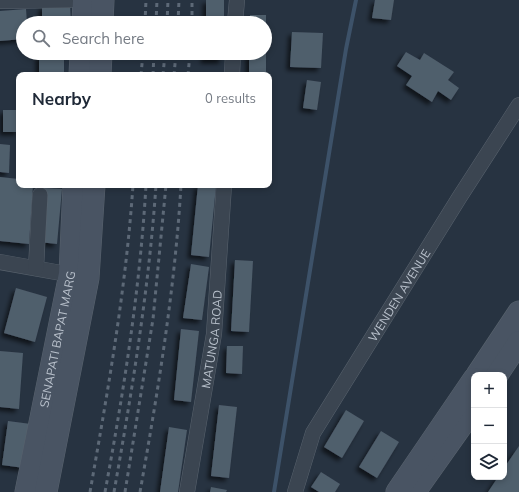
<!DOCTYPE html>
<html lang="en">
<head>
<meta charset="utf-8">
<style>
	:root { --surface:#fff; --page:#f6f6f7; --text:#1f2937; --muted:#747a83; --line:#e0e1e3 }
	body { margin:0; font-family:Mulish,sans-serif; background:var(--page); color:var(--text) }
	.controls { position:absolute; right:12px; bottom:12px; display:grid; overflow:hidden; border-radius:8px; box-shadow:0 2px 6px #0003 }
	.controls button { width:36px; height:36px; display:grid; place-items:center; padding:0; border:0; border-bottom:1px solid var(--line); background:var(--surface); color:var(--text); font:20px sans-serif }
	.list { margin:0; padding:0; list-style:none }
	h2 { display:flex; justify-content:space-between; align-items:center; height:52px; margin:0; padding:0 16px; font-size:17px }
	h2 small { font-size:13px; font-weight:400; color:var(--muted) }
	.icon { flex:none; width:22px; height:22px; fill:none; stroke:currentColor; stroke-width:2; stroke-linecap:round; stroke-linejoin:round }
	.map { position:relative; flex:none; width:519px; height:492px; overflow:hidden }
	.search { position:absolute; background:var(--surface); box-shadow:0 2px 6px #0003; left:16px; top:16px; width:256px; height:44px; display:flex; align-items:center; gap:10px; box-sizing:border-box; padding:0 14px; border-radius:22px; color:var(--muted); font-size:15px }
	.panel { position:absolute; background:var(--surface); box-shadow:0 2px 6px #0003; left:16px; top:72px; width:256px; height:116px; border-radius:8px }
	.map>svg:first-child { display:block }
</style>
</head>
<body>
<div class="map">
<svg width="519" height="492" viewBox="0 0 519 492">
	<defs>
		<filter id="shadow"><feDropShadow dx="-3.5" dy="3.5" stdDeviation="2" flood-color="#0009"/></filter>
	</defs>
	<rect width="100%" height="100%" fill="#273341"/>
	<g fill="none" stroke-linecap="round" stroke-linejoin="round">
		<polyline stroke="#3d5269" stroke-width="4" points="274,492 346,49 356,0"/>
	</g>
	<g fill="#505e6c" filter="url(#shadow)">
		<rect x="206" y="0" width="18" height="23"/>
		<polygon points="375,0 394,0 391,20 372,18"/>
		<polygon points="70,5 71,23 42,23 42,6"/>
		<polygon points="26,9 27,23 23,23 23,39 0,41 0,11"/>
		<rect x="250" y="15" width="16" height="8"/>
		<polygon points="292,32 323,33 321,68 290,67"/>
		<polygon points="406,52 420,60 424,53 454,72 448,80 459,88 451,100 438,91 432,102 406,85 412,76 397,66"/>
		<polygon points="205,53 223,53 222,60 204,60"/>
		<rect x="249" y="53" width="17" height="22"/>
		<polygon points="64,54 64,75 39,75 39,55"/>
		<polygon points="307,80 321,82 317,110 303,108"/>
		<rect x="3" y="110" width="16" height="22"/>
		<polygon points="0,144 10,145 9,173 0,172"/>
		<polygon points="0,177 19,179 19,185 33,185 29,244 0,241"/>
		<polygon points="198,185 216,186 209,257 191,255"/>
		<polygon points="44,188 62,189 57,244 39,242"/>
		<polygon points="235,260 253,261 249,332 231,331"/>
		<polygon points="191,264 209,267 202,320 183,318"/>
		<polygon points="16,288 47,297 35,342 4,333"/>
		<polygon points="181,329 199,331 191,402 174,400"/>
		<polygon points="227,346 243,346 242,374 226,373"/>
		<polygon points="0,351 23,353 19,409 0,407"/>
		<polygon points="219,405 237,407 229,478 211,476"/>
		<polygon points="346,410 364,421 342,458 324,447"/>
		<polygon points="8,421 31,424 24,468 2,465"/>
		<polygon points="169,427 187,430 178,492 160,492"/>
		<polygon points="381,431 399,442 377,478 359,467"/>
		<polygon points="519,446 519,492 488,492 498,477 504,477 504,468"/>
		<polygon points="321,472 340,484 335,492 319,492 311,487"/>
		<polygon points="211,487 227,490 226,492 210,492"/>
	</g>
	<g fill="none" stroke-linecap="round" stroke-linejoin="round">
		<g stroke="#59636e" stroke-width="16">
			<g id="minor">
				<polyline points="0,1 70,0"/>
				<polyline points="235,23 237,0"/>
				<polyline points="232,75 233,53"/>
				<polyline points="0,262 78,276"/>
				<polyline points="36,268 40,195"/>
				<path id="s1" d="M187 492 214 334 224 185"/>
				<path id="s2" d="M295 492 313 433 459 198 519 105"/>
			</g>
		</g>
		<g stroke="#59636e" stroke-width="23">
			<g id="secondary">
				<polyline points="83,23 84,0"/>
				<polyline points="102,23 103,0"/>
				<polyline points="80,75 81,53"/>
				<polyline points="100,75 101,53"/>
				<polyline points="477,375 519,312"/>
				<polyline points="497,375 519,342"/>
				<polyline points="416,490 474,408"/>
				<path id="s3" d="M26 492 70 274 74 185"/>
				<polyline points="46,492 88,278 94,185"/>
				<polyline points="397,492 474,379"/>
			</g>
		</g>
		<use href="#minor" stroke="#3b4551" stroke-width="15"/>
		<use href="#secondary" stroke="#495463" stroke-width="22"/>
		<g stroke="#5d6977" stroke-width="3" stroke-dasharray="4 4" stroke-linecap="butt">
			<polyline points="145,23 146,0"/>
			<polyline points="156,23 157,0"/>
			<polyline points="167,23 168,0"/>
			<polyline points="178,23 179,0"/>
			<polyline points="192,23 192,0"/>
			<polyline points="141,75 143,53"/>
			<polyline points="153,75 154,53"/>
			<polyline points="163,75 165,53"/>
			<polyline points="174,75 176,53"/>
			<polyline points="188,75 190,53"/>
			<path d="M90 492C108 390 126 288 133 185"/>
			<path d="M105 492C124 390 140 288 146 185"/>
			<path d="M114 492C132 391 149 288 156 185"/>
			<polyline points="125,492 153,319 166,185"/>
			<path d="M140 492C158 391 175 288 181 185"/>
		</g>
	</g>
	<g text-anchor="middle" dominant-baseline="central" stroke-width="3" stroke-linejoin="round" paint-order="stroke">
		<g font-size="12" fill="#b8c0cb" stroke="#202a36">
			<text stroke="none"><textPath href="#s2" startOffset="224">WENDEN AVENUE</textPath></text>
			<text stroke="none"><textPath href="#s3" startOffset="156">SENAPATI BAPAT MARG</textPath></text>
			<text stroke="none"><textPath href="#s1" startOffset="155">MATUNGA ROAD</textPath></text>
		</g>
	</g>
</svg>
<div class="controls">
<button>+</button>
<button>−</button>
<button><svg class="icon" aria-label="layers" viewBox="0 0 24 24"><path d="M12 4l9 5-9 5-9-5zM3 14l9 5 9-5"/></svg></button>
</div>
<div class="search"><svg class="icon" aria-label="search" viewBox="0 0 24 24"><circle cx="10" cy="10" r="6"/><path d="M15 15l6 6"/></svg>Search here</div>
<section class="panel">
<h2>Nearby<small>0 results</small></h2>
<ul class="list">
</ul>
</section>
</div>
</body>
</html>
